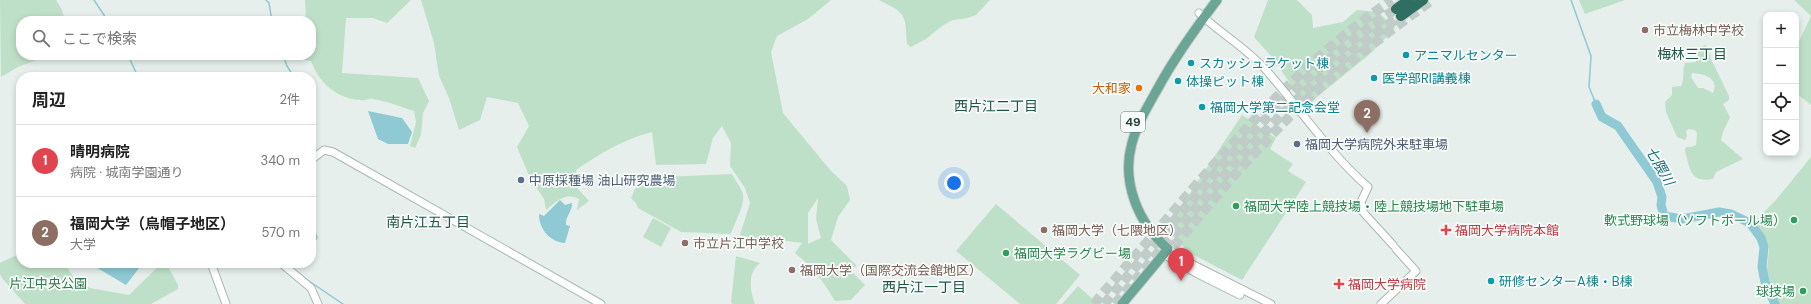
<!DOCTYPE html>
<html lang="ja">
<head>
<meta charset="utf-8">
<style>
	:root { --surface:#fff; --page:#f2f2f2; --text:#222; --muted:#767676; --line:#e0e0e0; --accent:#0b8043 }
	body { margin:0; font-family:"DM Sans","Noto Sans JP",sans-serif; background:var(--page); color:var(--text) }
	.controls { position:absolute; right:12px; top:12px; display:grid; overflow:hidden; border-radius:8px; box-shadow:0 2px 6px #0003 }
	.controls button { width:36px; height:36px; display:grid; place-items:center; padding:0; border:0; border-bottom:1px solid var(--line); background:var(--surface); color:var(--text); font:20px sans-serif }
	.you { position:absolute; left:954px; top:183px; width:14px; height:14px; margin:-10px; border:3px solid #fff; border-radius:50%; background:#1a73e8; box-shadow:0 0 0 6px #1a73e833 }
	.badge { display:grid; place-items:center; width:26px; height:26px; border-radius:50%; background:var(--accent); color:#fff; font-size:13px; font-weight:700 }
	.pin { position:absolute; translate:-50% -33px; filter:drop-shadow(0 1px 2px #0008) }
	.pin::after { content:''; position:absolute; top:21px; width:14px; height:12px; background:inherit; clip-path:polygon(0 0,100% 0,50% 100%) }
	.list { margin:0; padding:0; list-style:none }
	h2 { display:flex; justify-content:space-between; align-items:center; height:52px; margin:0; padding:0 16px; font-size:17px }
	h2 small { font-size:13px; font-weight:400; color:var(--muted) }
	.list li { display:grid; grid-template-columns:26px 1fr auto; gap:12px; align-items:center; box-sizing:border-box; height:72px; padding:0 16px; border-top:1px solid var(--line) }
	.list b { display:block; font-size:15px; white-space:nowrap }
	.list p { margin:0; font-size:13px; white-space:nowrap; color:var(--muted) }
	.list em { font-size:13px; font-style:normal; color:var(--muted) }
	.icon { flex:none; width:22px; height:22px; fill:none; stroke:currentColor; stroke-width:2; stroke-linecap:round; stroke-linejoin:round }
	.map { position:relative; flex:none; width:1811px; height:304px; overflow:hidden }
	.search { position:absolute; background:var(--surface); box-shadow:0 2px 6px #0003; left:16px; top:16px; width:300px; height:44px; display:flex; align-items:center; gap:10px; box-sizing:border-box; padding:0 14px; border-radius:16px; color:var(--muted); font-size:15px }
	.panel { position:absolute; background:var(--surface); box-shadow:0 2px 6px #0003; left:16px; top:72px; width:300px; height:196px; border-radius:16px }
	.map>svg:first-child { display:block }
</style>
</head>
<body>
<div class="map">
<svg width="1811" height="304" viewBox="0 0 1811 304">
	<rect width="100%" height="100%" fill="#e6efeb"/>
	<g fill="#bfe0c8" fill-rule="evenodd">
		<polygon points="0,0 56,0 62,10 65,21 21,21 21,55 49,55 18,67 1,77"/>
		<path d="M305 0H411L387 23 373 18H346L342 73 418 78 429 101 423 113 421 135 415 148 410 146 416 122 414 111C401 107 387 101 373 99 369 98 365 101 361 100 337 99 319 83 311 61L305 60 303 55H311V21H306Z"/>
		<path d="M421 0H831L808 19 777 36 771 52 783 113 831 171 847 186 850 200 838 217 831 240 857 266 849 269 865 285 851 300 835 301C823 281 814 268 795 253L802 243 772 239H755L740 235 750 203 745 188 730 166 731 143 722 126 713 138 706 164 656 165 652 132C623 139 600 154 576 170L578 189 589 201 577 210 579 199C565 192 557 201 546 210L544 199 530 178 517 147 529 126 518 103 487 97 480 120 459 130 449 98 439 76 434 43ZM818 198 816 219 821 238 808 244V213Z"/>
		<path d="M879 0H998H990L976 15 968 18 953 20 942 26 926 39 911 47 907 44C905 14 907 14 879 0Z"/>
		<polygon points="1268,0 1297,0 1312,15 1313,28 1343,22 1357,10 1378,12 1395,28 1370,54 1306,106 1271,56 1254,37"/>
		<polygon points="1579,0 1625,0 1585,14"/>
		<polygon points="1794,0 1811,0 1811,105 1796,93 1796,48 1811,16"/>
		<path d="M1705 45 1707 46 1711 59 1729 96V100L1723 104 1730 117 1723 132 1721 140 1743 159 1716 172 1713 179C1690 183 1690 169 1685 151L1686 147H1691L1696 145 1697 133 1695 130 1689 129 1686 131 1687 136 1685 140 1677 137 1666 112 1665 102 1672 95V87L1681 86C1685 79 1682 71 1685 63L1696 62 1699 49ZM1692 73C1702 74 1712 75 1715 86L1713 93 1703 88H1698L1691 77Z"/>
		<polygon points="1242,115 1276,138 1270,149 1293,164 1288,171 1306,182 1242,280 1190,253 1166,229"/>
		<polygon points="1811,157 1811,304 1776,304 1771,290 1767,270 1769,248 1764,235 1754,222 1776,200"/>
		<path d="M732 174C735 180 739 185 742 191 747 203 735 221 731 234L681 232 638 208 636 203 631 198 640 178Z"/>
		<polygon points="996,204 1080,275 1056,304 1020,304 956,251"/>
		<polygon points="653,218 671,228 661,247 643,237"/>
		<polygon points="21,253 21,263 71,263 68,269 76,281 90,288 129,295 162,263 166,263 178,285 178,289 151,304 25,304 2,278 0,274 0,263"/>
		<path d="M736 256 760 263C747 274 750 289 755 304H732L731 302Z"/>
		<polygon points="1078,286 1097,303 1096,304 1062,304"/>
	</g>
	<g fill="#8ec9d4">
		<polygon points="368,111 402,118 412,132 408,144 388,144 378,139"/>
		<path d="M560 200 565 205 572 203C573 211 565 216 566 225L570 226 565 243C550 242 539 229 539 214L544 216Z"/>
		<polygon points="89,263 143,263 126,285"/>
	</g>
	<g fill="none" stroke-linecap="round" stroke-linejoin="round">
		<g stroke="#8ec9d4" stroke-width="1.5">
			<polyline points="94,0 108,21"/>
			<polyline points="266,0 269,3 272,21"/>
			<polyline points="1571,0 1591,56 1589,87 1596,104"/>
			<polyline points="128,55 138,77"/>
			<polyline points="283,55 287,66 294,77"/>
			<polyline points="311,221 317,238 311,244"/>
			<polyline points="303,277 343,304"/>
		</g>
		<polyline stroke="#8ec9d4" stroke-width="9" points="1596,104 1602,117 1618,126 1657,182 1662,197 1661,205 1664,216 1682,219 1719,212 1731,214 1750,223 1761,238 1764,247 1762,267 1765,282 1775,304"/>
		<g stroke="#bfccc8" stroke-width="10" stroke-dasharray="10 5" stroke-linecap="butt">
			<path d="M1164 258C1211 202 1259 144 1313 94 1350 60 1391 30 1432 0"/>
			<path d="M1094 304C1122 271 1151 238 1179 205 1243 130 1309 56 1392 0"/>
			<path d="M1104 304C1194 199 1279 86 1396 9"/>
			<path d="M1115 304C1203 201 1287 91 1401 16"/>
		</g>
		<g stroke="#a8b8b2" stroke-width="9">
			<g id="minor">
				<path d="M1199 13C1220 33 1246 48 1265 69 1300 108 1328 152 1368 187L1361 202 1363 212 1393 245"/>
				<polyline points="311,160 324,150 333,152 601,304"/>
				<polyline points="1168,249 1186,261 1271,304"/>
				<polyline points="1163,254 1198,274 1240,295"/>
				<polyline points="211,263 226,304"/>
				<polyline points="281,263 311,288 318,304"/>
				<polyline points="1381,304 1416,271 1396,249"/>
			</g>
		</g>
		<g stroke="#c2cac8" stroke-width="11">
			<path id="major" d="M1122 304 1168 249C1138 223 1121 182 1132 143 1137 124 1148 106 1158 88 1175 57 1195 29 1217 0"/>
		</g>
		<g stroke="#c2cac8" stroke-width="12">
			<g id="highway">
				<polyline points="1396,9 1409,0"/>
				<polyline points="1401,16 1423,0"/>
			</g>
		</g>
		<use href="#minor" stroke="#fff" stroke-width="7"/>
		<use href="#major" stroke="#6aa596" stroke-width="9"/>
		<use href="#highway" stroke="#2f6f62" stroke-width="10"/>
	</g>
	<g fill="#8d6e63" stroke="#f7fbf9" stroke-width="1.5">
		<circle cx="1645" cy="30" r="4"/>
		<circle cx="1044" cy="230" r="4"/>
		<circle cx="685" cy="243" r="4"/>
		<circle cx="792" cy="270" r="4"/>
	</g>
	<g fill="#0f9aa8" stroke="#f7fbf9" stroke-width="1.5">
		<circle cx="1406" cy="55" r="4"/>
		<circle cx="1191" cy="63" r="4"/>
		<circle cx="1374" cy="78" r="4"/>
		<circle cx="1178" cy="81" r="4"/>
		<circle cx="1202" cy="107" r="4"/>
		<circle cx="1491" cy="281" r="4"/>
	</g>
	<circle fill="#e8710a" stroke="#f7fbf9" stroke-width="1.5" cx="1139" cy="88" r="4"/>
	<g fill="#5c6f8a" stroke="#f7fbf9" stroke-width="1.5">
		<circle cx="1297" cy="144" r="4"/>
		<circle cx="521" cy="180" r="4"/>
	</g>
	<g fill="#2e9e5b" stroke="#f7fbf9" stroke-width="1.5">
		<circle cx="1236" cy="206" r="4"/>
		<circle cx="1794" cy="220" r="4"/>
		<circle cx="1006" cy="253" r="4"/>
		<circle cx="1803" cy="291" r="4"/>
	</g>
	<g fill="#e0444e" stroke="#f7fbf9" stroke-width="1.5">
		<path d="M1444 224h4v4h4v4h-4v4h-4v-4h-4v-4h4z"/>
		<path d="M1337 278h4v4h4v4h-4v4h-4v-4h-4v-4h4z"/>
	</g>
	<g text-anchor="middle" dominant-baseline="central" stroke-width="3.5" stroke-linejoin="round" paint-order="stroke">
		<rect fill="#f7fbf9" stroke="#637a73" stroke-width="1" x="1121" y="112" width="24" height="20" rx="3"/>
		<g font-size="12" font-weight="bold" fill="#24423a">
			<text x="1133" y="122">49</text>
		</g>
		<g font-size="13" fill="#785e54" stroke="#f7fbf9" text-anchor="start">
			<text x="1653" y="30">市立梅林中学校</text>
			<text x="1052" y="230">福岡大学（七隈地区）</text>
			<text x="693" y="243">市立片江中学校</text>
			<text x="800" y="270">福岡大学（国際交流会館地区）</text>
		</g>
		<g font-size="13" fill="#0d838f" stroke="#f7fbf9" text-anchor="start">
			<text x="1414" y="55">アニマルセンター</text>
			<text x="1199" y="63">スカッシュラケット棟</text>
			<text x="1382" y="78">医学部RI講義棟</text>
			<text x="1186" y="81">体操ピット棟</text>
			<text x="1210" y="107">福岡大学第二記念会堂</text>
			<text x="1499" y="281">研修センターA棟・B棟</text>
		</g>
		<g font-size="13" fill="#c56008" stroke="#f7fbf9" text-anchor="end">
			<text x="1131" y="88">大和家</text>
		</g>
		<g font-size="13" fill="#4e5e75" stroke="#f7fbf9" text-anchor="start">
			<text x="1305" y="144">福岡大学病院外来駐車場</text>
			<text x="529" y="180">中原採種場 油山研究農場</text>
		</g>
		<g font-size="13" fill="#27864d" stroke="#f7fbf9" text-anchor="start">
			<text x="1244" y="206">福岡大学陸上競技場・陸上競技場地下駐車場</text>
			<text x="1786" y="220" text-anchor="end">軟式野球場（ソフトボール場）</text>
			<text x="1014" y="253">福岡大学ラグビー場</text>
			<text x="1795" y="291" text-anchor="end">球技場</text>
		</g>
		<g font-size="13" fill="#be3a42" stroke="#f7fbf9" text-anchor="start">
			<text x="1455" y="230">福岡大学病院本館</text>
			<text x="1348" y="284">福岡大学病院</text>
		</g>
		<g font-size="13" fill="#2d7a4b" stroke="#f7fbf9">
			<text x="48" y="283">片江中央公園</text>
		</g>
		<g font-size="14" fill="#1f5548" stroke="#f7fbf9">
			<text x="1692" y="54">梅林三丁目</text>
			<text x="996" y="106">西片江二丁目</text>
			<text x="428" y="222">南片江五丁目</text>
			<text x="924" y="287">西片江一丁目</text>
		</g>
		<g font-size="14" font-style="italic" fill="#1c6f80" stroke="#f7fbf9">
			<text transform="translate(1660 166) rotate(60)">七隈川</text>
		</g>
	</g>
</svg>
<div class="controls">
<button>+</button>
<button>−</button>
<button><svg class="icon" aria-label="locate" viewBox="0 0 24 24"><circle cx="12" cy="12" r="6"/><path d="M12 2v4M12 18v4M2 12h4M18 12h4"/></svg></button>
<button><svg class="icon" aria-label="layers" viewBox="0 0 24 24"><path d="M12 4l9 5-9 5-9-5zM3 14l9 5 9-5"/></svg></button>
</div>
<div class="you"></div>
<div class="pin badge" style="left:1181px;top:281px;background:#e0444e">1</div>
<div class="pin badge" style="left:1367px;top:133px;background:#8d6e63">2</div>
<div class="search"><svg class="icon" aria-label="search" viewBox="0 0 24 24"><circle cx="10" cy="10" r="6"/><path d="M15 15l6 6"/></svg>ここで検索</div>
<section class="panel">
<h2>周辺<small>2件</small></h2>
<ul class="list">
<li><span class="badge" style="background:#e0444e">1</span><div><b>晴明病院</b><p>病院 · 城南学園通り</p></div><em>340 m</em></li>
<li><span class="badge" style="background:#8d6e63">2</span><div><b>福岡大学（烏帽子地区）</b><p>大学</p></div><em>570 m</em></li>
</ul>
</section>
</div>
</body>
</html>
